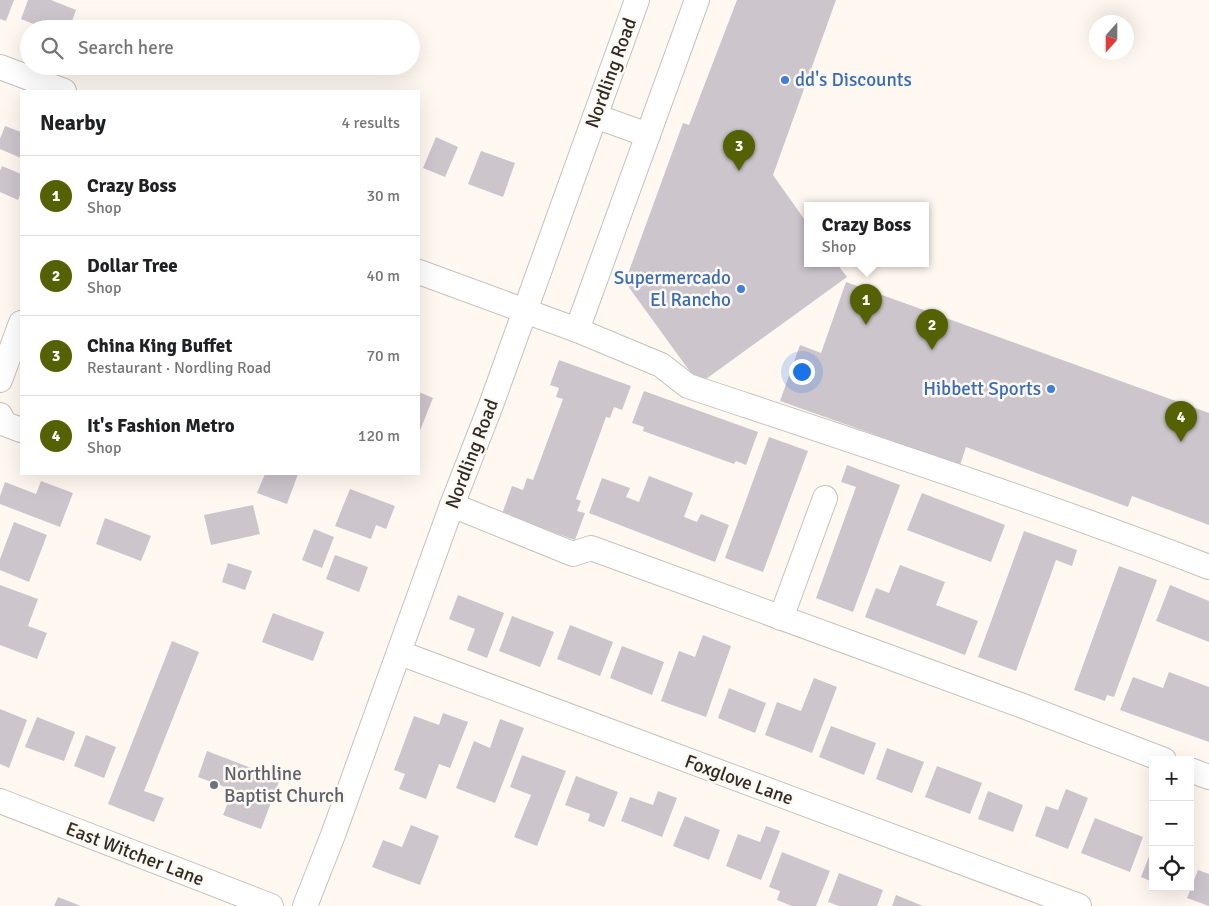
<!DOCTYPE html>
<html lang="en">
<head>
<meta charset="utf-8">
<style>
	:root { --surface:#fff; --page:#f2f2f2; --text:#202124; --muted:#757577; --line:#e0e0e0; --accent:#556203 }
	body { margin:0; font-family:Signika,sans-serif; background:var(--page); color:var(--text) }
	.controls { position:absolute; right:15px; bottom:15px; display:grid; overflow:hidden; border-radius:0px; box-shadow:0 5px 20px #0002 }
	.controls button { width:45px; height:45px; display:grid; place-items:center; padding:0; border:0; border-bottom:1px solid var(--line); background:var(--surface); color:var(--text); font:25px sans-serif }
	.compass { position:absolute; left:1089px; top:15px; width:45px; height:45px; border-radius:50%; background:var(--surface); box-shadow:0 5px 20px #0002; rotate:201deg }
	.you { position:absolute; left:801px; top:371px; width:18px; height:18px; margin:-12px; border:4px solid #fff; border-radius:50%; background:#1a73e8; box-shadow:0 0 0 8px #1a73e833 }
	.badge { display:grid; place-items:center; width:32px; height:32px; border-radius:50%; background:var(--accent); color:#fff; font-size:16px; font-weight:700 }
	.pin { position:absolute; translate:-50% -41px; filter:drop-shadow(0 1px 2px #0008) }
	.pin::after { content:''; position:absolute; top:26px; width:18px; height:15px; background:inherit; clip-path:polygon(0 0,100% 0,50% 100%) }
	.popup { position:absolute; left:804px; top:202px; width:125px; height:65px; box-sizing:border-box; display:grid; place-content:center; border-radius:0px; background:var(--surface); filter:drop-shadow(0 1px 4px #0005); font-size:16px; white-space:nowrap; color:var(--muted) }
	.popup b { font-size:19px; color:var(--text) }
	.popup::after { content:''; position:absolute; left:50%; top:100%; margin-left:-10px; border:10px solid transparent; border-top-color:var(--surface) }
	.list { margin:0; padding:0; list-style:none }
	h2 { display:flex; justify-content:space-between; align-items:center; height:65px; margin:0; padding:0 20px; font-size:21px }
	h2 small { font-size:16px; font-weight:400; color:var(--muted) }
	.list li { display:grid; grid-template-columns:32px 1fr auto; gap:15px; align-items:center; box-sizing:border-box; height:80px; padding:0 20px; border-top:1px solid var(--line) }
	.list b { display:block; font-size:19px; white-space:nowrap }
	.list p { margin:0; font-size:16px; white-space:nowrap; color:var(--muted) }
	.list em { font-size:16px; font-style:normal; color:var(--muted) }
	.icon { flex:none; width:28px; height:28px; fill:none; stroke:currentColor; stroke-width:2; stroke-linecap:round; stroke-linejoin:round }
	.map { position:relative; flex:none; width:1209px; height:906px; overflow:hidden }
	.search { position:absolute; background:var(--surface); box-shadow:0 5px 20px #0002; left:20px; top:20px; width:400px; height:55px; display:flex; align-items:center; gap:12px; box-sizing:border-box; padding:0 18px; border-radius:28px; color:var(--muted); font-size:19px }
	.panel { position:absolute; background:var(--surface); box-shadow:0 5px 20px #0002; left:20px; top:90px; width:400px; height:385px; border-radius:0px }
	.map>svg:first-child { display:block }
</style>
</head>
<body>
<div class="map">
<svg width="1209" height="906" viewBox="0 0 1209 906">
	<rect width="100%" height="100%" fill="#fff8f1"/>
	<g fill="#ccc5cc">
		<polygon points="0,0 14,0 6,21 0,19"/>
		<polygon points="28,0 51,0 76,10 69,29 46,29 21,19"/>
		<polygon points="737,0 836,0 773,175 807,223 807,264 837,264 847,277 699,384 625,282 683,123 689,125"/>
		<polygon points="100,22 118,29 97,29"/>
		<polygon points="5,126 21,132 21,158 0,149 0,139"/>
		<polygon points="436,137 458,147 445,177 423,168"/>
		<polygon points="481,151 515,163 503,197 468,184"/>
		<polygon points="2,166 21,174 21,192 18,200 0,192 0,171"/>
		<polygon points="846,282 1209,413 1209,525 1132,496 1128,507 966,447 960,465 780,401 800,345 821,353"/>
		<polygon points="559,360 631,386 622,410 614,407 610,418 606,417 576,499 581,501 577,511 585,513 575,540 502,514 512,486 523,490 527,478 533,480 563,399 556,397 559,388 550,385"/>
		<polygon points="644,391 758,432 746,465 736,461 734,464 643,431 644,427 632,423"/>
		<polygon points="419,392 433,398 419,433"/>
		<polygon points="769,437 808,451 763,572 725,558"/>
		<polygon points="847,465 900,485 853,612 816,598 856,487 841,482"/>
		<polygon points="265,474 298,474 287,504 257,493"/>
		<polygon points="649,476 693,493 684,517 697,522 701,514 729,525 715,562 589,513 602,478 630,488 626,497 639,502"/>
		<polygon points="41,481 73,493 60,527 0,504 0,496 5,482 36,494"/>
		<polygon points="350,489 395,506 386,529 376,525 371,539 335,526"/>
		<polygon points="922,493 1005,525 991,562 907,530"/>
		<polygon points="253,505 260,534 211,545 204,515"/>
		<polygon points="105,518 151,536 141,561 96,544"/>
		<polygon points="14,522 47,535 29,582 0,570 0,559"/>
		<polygon points="314,529 334,537 322,568 302,560"/>
		<polygon points="1024,531 1077,550 1072,566 1056,560 1016,671 978,657"/>
		<polygon points="335,555 368,567 359,592 326,579"/>
		<polygon points="228,563 252,571 245,590 222,582"/>
		<polygon points="900,565 945,582 936,605 978,621 965,655 865,617 876,588 889,593"/>
		<polygon points="1119,566 1157,580 1114,697 1107,695 1105,701 1074,690"/>
		<polygon points="0,585 38,599 28,626 47,633 37,659 0,645"/>
		<polygon points="1170,585 1209,601 1209,642 1156,621"/>
		<polygon points="458,595 504,613 487,658 467,650 475,629 449,619"/>
		<polygon points="273,613 324,632 313,661 262,642"/>
		<polygon points="512,616 554,632 540,667 499,651"/>
		<polygon points="570,625 613,642 600,676 557,659"/>
		<polygon points="703,635 731,646 706,717 661,701 679,651 695,657"/>
		<polygon points="172,641 199,652 144,791 164,798 154,822 108,804"/>
		<polygon points="622,646 664,662 652,695 610,678"/>
		<polygon points="1169,672 1209,687 1209,742 1120,710 1133,677 1163,688"/>
		<polygon points="814,678 837,687 812,753 765,735 777,702 801,711"/>
		<polygon points="729,688 766,703 755,733 718,718"/>
		<polygon points="0,709 27,720 9,768 0,764"/>
		<polygon points="443,713 468,722 450,768 439,764 426,799 399,789 405,774 394,770 414,716 439,725"/>
		<polygon points="37,717 75,732 64,761 25,747"/>
		<polygon points="500,719 524,728 495,803 456,788 474,741 490,748"/>
		<polygon points="831,726 876,743 864,775 819,757"/>
		<polygon points="86,735 116,747 104,778 74,766"/>
		<polygon points="887,748 924,762 912,793 876,779"/>
		<polygon points="207,751 280,779 261,829 223,815 233,790 198,777"/>
		<polygon points="522,755 566,771 537,846 514,837 531,795 510,787"/>
		<polygon points="937,766 982,783 970,814 925,797"/>
		<polygon points="576,776 618,792 604,827 588,821 590,814 565,805"/>
		<polygon points="1066,789 1088,798 1068,849 1035,836 1046,806 1058,810"/>
		<polygon points="658,791 677,798 662,837 621,821 630,797 653,805"/>
		<polygon points="988,791 1023,805 1013,832 978,819"/>
		<polygon points="685,816 720,830 709,860 673,846"/>
		<polygon points="1095,818 1143,837 1130,872 1081,853"/>
		<polygon points="411,825 439,836 420,885 372,867 383,840 402,847"/>
		<polygon points="766,826 780,831 761,880 726,866 738,834 760,842"/>
		<polygon points="1153,846 1153,882 1141,877"/>
		<polygon points="782,852 830,871 816,906 792,906 777,900 780,891 769,887"/>
		<polygon points="1198,870 1209,874 1209,906 1187,898"/>
		<polygon points="839,873 883,890 877,906 839,906 828,902"/>
		<polygon points="896,895 923,906 892,906"/>
		<polygon points="58,897 81,906 54,906"/>
	</g>
	<g fill="none" stroke-linecap="round" stroke-linejoin="round">
		<g stroke="#c8c1bb" stroke-width="26">
			<g id="minor">
				<polyline points="0,67 64,91"/>
				<polyline points="595,116 648,135"/>
				<polyline points="419,272 577,330 697,0"/>
				<path d="M577 330 661 365 688 386C862 444 1037 501 1209 567"/>
				<polyline points="0,380 21,323"/>
				<polyline points="0,415 5,424 21,430"/>
				<polyline points="452,505 573,554 591,548 1023,706 1164,760"/>
				<polyline points="781,618 825,498"/>
				<polyline points="400,653 1079,906"/>
				<polyline points="1190,770 1209,777"/>
				<polyline points="0,801 271,906"/>
				<polyline points="305,906 333,835 452,505 491,405 637,0"/>
			</g>
		</g>
		<use href="#minor" stroke="#fff" stroke-width="24"/>
	</g>
	<g fill="#3f7fe0" stroke="#fff8f1" stroke-width="2">
		<circle cx="785" cy="80" r="5"/>
		<circle cx="741" cy="289" r="5"/>
		<circle cx="1051" cy="389" r="5"/>
	</g>
	<circle fill="#6b7280" stroke="#fff8f1" stroke-width="2" cx="214" cy="785" r="5"/>
	<g text-anchor="middle" dominant-baseline="central" stroke-width="5" stroke-linejoin="round" paint-order="stroke">
		<g font-size="19" fill="#2d2a28" stroke="#fff8f1">
			<text transform="translate(611 73) rotate(-70)">Nordling Road</text>
			<text transform="translate(472 454) rotate(-69)">Nordling Road</text>
			<text transform="translate(739 780) rotate(20)">Foxglove Lane</text>
			<text transform="translate(135 854) rotate(21)">East Witcher Lane</text>
		</g>
		<g font-size="19" fill="#366cbe" stroke="#fff8f1" text-anchor="end">
			<text x="795" y="80" text-anchor="start">dd's Discounts</text>
			<text x="731" y="278">Supermercado<tspan x="731" dy="22">El Rancho</tspan></text>
			<text x="1041" y="389">Hibbett Sports</text>
		</g>
		<g font-size="19" fill="#5b616d" stroke="#fff8f1" text-anchor="start">
			<text x="224" y="774">Northline<tspan x="224" dy="22">Baptist Church</tspan></text>
		</g>
	</g>
</svg>
<div class="controls">
<button>+</button>
<button>−</button>
<button><svg class="icon" aria-label="locate" viewBox="0 0 24 24"><circle cx="12" cy="12" r="6"/><path d="M12 2v4M12 18v4M2 12h4M18 12h4"/></svg></button>
</div>
<svg class="compass" viewBox="-18 -18 36 36"><path d="M0-13l5 13h-10z" fill="#e53935"/><path d="M0 13l5-13h-10z" fill="#757577"/></svg>
<div class="you"></div>
<div class="pin badge" style="left:866px;top:325px">1</div>
<div class="popup"><b>Crazy Boss</b>Shop</div>
<div class="pin badge" style="left:932px;top:350px">2</div>
<div class="pin badge" style="left:739px;top:171px">3</div>
<div class="pin badge" style="left:1181px;top:442px">4</div>
<div class="search"><svg class="icon" aria-label="search" viewBox="0 0 24 24"><circle cx="10" cy="10" r="6"/><path d="M15 15l6 6"/></svg>Search here</div>
<section class="panel">
<h2>Nearby<small>4 results</small></h2>
<ul class="list">
<li><span class="badge">1</span><div><b>Crazy Boss</b><p>Shop</p></div><em>30 m</em></li>
<li><span class="badge">2</span><div><b>Dollar Tree</b><p>Shop</p></div><em>40 m</em></li>
<li><span class="badge">3</span><div><b>China King Buffet</b><p>Restaurant · Nordling Road</p></div><em>70 m</em></li>
<li><span class="badge">4</span><div><b>It's Fashion Metro</b><p>Shop</p></div><em>120 m</em></li>
</ul>
</section>
</div>
</body>
</html>
